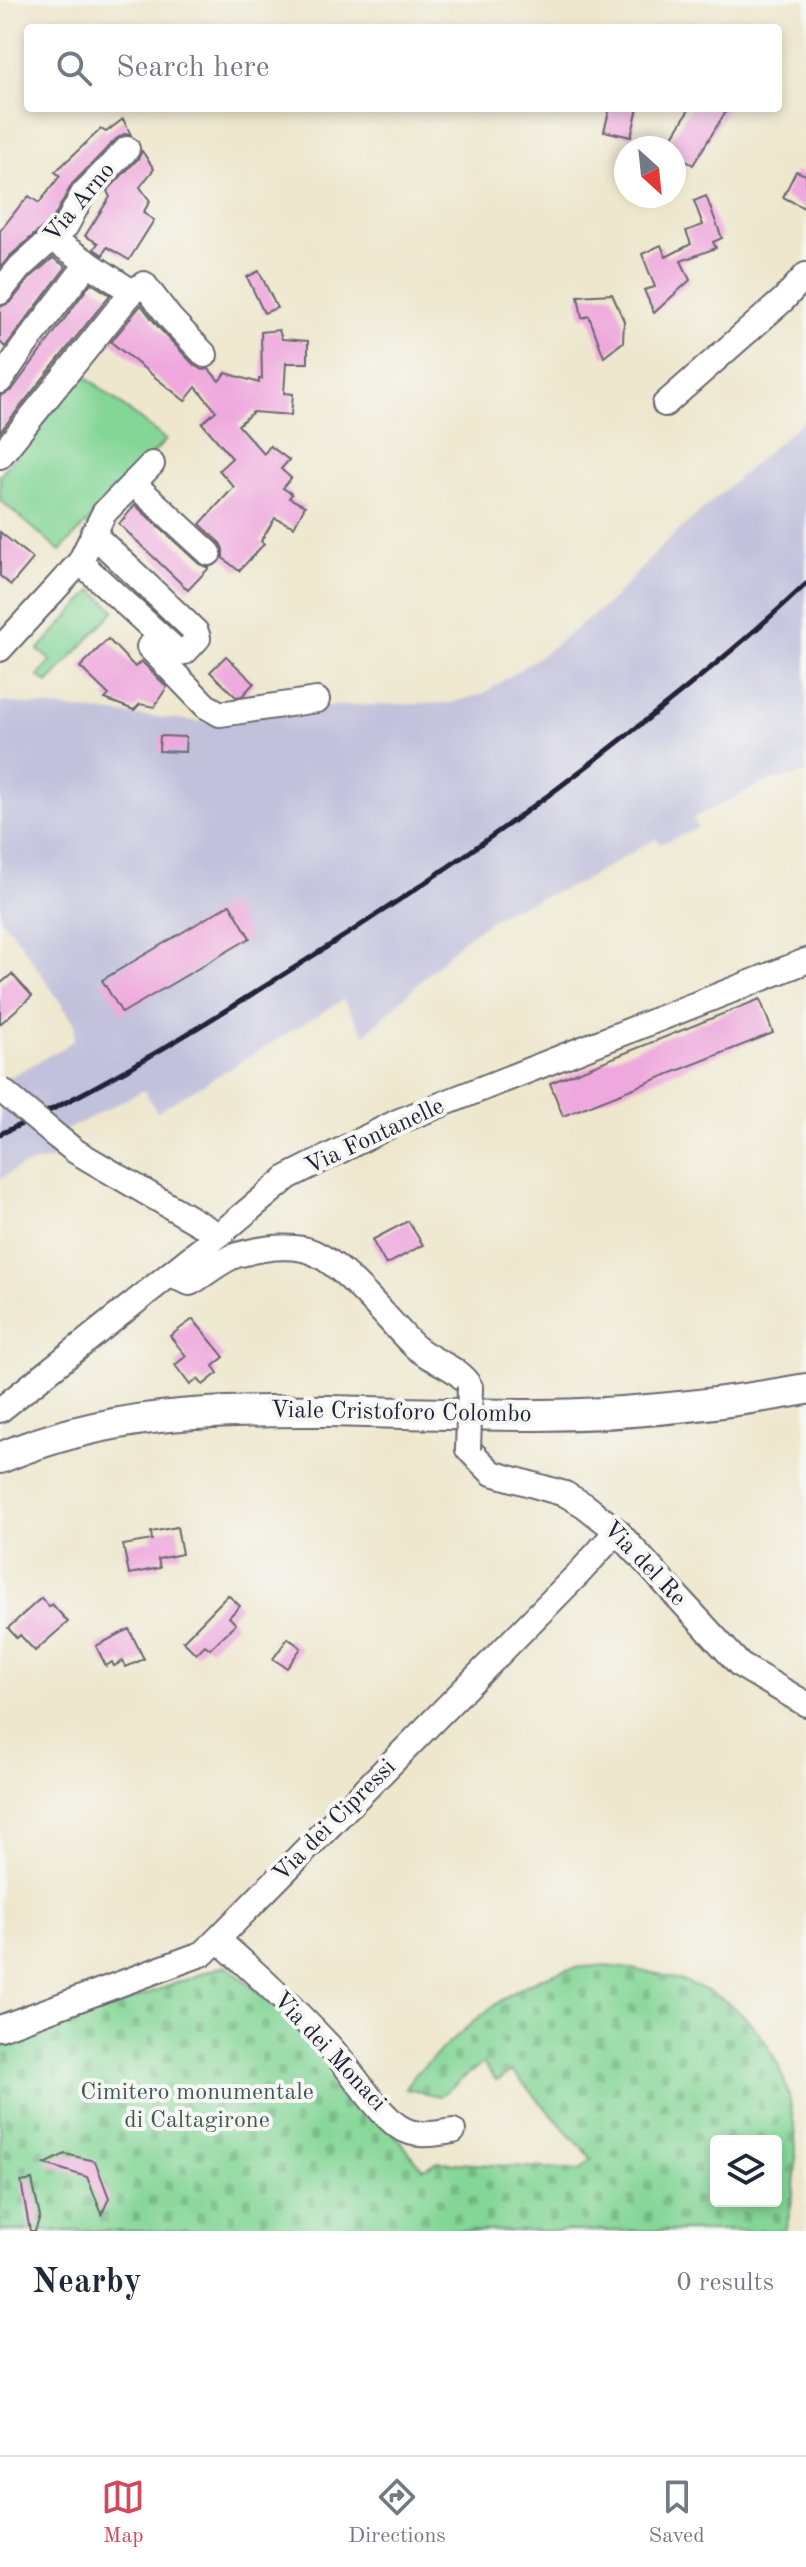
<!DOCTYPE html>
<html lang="en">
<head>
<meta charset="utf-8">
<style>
	:root { --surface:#fff; --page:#f6f6f7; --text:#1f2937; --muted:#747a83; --line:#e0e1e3; --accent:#d1495b }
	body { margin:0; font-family:"Old Standard TT",serif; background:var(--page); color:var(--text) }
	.controls { position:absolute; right:24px; bottom:24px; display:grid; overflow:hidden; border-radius:8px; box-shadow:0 4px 12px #0003 }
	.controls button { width:72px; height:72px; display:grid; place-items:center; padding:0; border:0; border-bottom:2px solid var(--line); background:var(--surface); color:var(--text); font:40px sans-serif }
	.compass { position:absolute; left:614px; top:136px; width:72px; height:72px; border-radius:50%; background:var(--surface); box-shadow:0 4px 12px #0003; rotate:153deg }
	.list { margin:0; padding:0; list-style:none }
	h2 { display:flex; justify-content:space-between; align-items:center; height:104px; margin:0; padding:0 32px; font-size:34px }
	h2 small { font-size:26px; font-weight:400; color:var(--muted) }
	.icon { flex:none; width:44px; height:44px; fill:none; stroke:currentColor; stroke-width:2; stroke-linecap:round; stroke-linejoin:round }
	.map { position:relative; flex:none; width:806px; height:2231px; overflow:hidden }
	.search { position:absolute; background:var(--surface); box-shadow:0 4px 12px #0003; left:24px; right:24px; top:24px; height:88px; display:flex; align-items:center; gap:20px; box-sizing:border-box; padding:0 28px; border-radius:8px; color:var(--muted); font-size:30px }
	.sheet { height:224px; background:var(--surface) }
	nav { display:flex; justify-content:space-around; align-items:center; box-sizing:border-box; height:112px; border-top:2px solid var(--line); background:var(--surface); font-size:22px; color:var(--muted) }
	nav a { display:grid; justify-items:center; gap:4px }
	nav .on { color:var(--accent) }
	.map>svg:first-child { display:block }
</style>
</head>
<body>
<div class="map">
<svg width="806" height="2231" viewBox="0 0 806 2231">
	<defs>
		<pattern id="cemetery-stones" width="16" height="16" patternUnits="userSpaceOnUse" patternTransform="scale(2)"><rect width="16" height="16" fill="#84d696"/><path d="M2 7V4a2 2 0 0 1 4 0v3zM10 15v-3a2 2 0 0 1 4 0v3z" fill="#72b782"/></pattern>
	</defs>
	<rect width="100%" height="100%" fill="#f6f6f2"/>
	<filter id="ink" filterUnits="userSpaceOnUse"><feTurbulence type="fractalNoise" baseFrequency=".0125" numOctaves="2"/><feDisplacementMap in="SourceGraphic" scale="16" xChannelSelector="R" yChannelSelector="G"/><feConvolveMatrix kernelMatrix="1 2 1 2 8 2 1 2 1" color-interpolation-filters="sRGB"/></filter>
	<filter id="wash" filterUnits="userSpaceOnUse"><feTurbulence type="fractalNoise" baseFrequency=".006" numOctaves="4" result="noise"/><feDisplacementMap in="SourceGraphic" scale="32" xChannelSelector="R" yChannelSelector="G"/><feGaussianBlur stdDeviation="1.8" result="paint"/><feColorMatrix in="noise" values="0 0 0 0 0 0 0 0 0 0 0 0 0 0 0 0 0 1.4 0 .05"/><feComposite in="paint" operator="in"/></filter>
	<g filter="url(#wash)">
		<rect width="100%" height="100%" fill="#eee7cd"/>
		<polygon fill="#c2c1dc" points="806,418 806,773 766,782 693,818 698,828 660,844 657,838 580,883 503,912 465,938 365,1035 343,1000 157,1112 144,1090 47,1140 66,1156 20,1167 0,1179 0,1098 16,1089 6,1079 63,1048 74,1039 75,1024 13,932 0,918 0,702 207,722 328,706 451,703 483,694 547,651 610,602 666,542"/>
		<g fill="#84d696" stroke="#537c68" stroke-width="2">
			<polygon points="83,374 166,440 60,551 0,500 0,475"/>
			<polygon points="93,590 115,610 48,683 38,676 51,661 38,650"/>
		</g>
		<path fill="url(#cemetery-stones)" stroke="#537c68" stroke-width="2" fill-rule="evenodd" d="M226 1965 326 2051 423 2169 438 2162 580 2170 592 2159 512 2071 497 2081 483 2063 440 2096 406 2089 415 2074C463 2032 509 1980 575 1968 598 1964 623 1967 647 1972 677 1977 712 1989 736 2009 799 2061 806 2158 785 2231H0V2048ZM716 2141H776V2201H716Z"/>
		<g id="blocks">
			<g fill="#efa8dd">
				<polygon points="610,108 638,108 631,137 604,131"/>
				<polygon points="690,108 728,108 693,165 683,159 674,173 674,148 666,148"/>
				<polygon points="123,119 131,135 124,134 116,139 72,184 54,217 10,256 0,268 0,231 19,207 29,196 39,203 60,176 55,172 101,129 106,132"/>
				<polygon points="142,151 154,169 140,187 150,201 143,213 154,220 129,260 107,247 103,255 94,249 98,243 85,236 110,197 107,191 138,159"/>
				<polygon points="796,171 806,175 806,209 783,197"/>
				<polygon points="706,196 722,238 713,242 716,248 681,261 690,280 654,313 644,290 655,287 642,254 661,245 666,257 691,244 686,231 703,225 694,201"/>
				<polygon points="53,258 66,267 5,347 0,342 0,307 11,302 31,277"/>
				<polygon points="259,271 277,308 264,313 247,277"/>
				<polygon points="91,283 110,295 0,432 0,396 12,390"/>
				<polygon points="612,294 624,321 623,342 604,357 589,316 582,318 578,296"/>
				<polygon points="141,305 159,328 194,365 202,370 209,369 219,381 226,373 259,383 259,379 262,379 261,332 279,330 282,339 308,341 308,363 286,363 284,393 293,394 291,415 253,412 238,425 264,454 270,446 289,460 281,469 291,478 283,488 292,494 289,498 305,506 294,527 275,518 261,541 264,544 239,571 223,558 223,549 220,543 200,524 234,487 219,470 232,458 202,423 216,411 196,387 185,401 111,342"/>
				<polygon points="135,505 199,564 209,568 188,590 119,524"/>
				<polygon points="0,532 33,559 11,585 0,576"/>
				<polygon points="108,639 135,667 141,661 167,687 154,707 140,704 134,710 105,699 109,695 80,667"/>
				<polygon points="226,656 254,683 242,696 236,697 210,672"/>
				<polygon points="160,736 186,737 185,752 159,751"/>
				<polygon points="230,904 250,938 122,1013 102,980"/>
				<polygon points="12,974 32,996 0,1024 0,984"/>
				<polygon points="760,999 773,1033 563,1116 550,1083"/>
				<polygon points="408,1221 423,1245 386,1265 372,1240"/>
				<polygon points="193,1319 224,1357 213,1366 218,1373 203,1385 198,1379 190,1385 175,1365 186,1356 170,1336"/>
				<polygon points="177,1527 182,1554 158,1559 160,1568 129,1574 123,1545 152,1540 151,1532"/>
				<polygon points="228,1595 240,1606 229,1617 236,1624 210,1649 205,1645 196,1654 183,1641"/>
				<polygon points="41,1598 49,1607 52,1604 68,1622 35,1651 20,1635 17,1638 8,1628"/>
				<polygon points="129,1629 144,1659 126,1667 123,1661 114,1666 112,1662 106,1666 96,1646"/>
				<polygon points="288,1638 301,1648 287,1668 273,1659"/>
				<polygon points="65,2154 95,2161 109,2198 102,2214 87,2177 45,2164"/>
				<polygon points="32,2180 40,2217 35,2231 30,2231 21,2182"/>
			</g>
		</g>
	</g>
	<g filter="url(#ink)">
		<use href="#blocks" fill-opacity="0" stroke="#69676e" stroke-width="2"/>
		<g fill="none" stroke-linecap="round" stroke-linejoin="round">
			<g stroke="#69676e" stroke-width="28">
				<g id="minor">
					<polyline points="52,239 132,292"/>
					<polyline points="0,292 20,267 66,226 83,194 127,149"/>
					<polyline points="0,381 22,349 88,263"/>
					<polyline points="665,404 783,300 806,275"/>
					<polyline points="0,456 132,292 144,284 170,318 205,355"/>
					<polyline points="134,484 209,553"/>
					<polyline points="80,562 179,653 185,652 198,638 196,632 93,534"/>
					<polyline points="149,647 206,706 220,714 317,700"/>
					<polyline points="0,649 80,562 104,513 152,464"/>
					<polyline points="55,1135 75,1151 219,1235"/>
					<path d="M170 1275 190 1283C205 1275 221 1260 237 1255 258 1249 282 1245 303 1249 339 1256 386 1319 413 1345 432 1363 457 1365 470 1387"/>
					<polyline points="0,1410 219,1235 288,1177 397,1122 806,961"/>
					<polyline points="468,1449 492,1473 565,1494 584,1505 617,1531 740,1665 806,1704"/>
					<path d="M218 1940C257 1974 295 2009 330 2047 350 2069 376 2111 399 2127 417 2138 433 2134 453 2131"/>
					<polyline points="0,2028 204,1953 581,1571 617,1531"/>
				</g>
			</g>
			<g stroke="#69676e" stroke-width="34">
				<path id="major" d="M0 1458C107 1412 213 1410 328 1411 399 1413 470 1415 540 1415 630 1414 718 1405 806 1389"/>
			</g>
			<use href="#minor" stroke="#fff" stroke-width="24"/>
			<use href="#major" stroke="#fff" stroke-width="30"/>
			<path stroke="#22223b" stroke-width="5" d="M0 1134C101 1089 195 1030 289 971 408 897 521 819 631 732 691 685 751 636 806 584"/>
			<g stroke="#69676e" stroke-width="28" stroke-linecap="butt">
				<g id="minor-bridge">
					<polyline points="0,1089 55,1135"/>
					<polyline points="468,1449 470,1387"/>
				</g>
			</g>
			<use href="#minor-bridge" stroke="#fff" stroke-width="24"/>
		</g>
	</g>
	<g text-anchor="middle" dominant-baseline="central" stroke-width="8" stroke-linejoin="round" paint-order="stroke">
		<g font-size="24" fill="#22223b" stroke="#f6f6f2">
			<text transform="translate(80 203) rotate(-50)">Via Arno</text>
			<text transform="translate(375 1137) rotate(-25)">Via Fontanelle</text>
			<text transform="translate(401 1413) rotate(1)">Viale Cristoforo Colombo</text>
			<text transform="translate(644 1564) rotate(46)">Via del Re</text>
			<text transform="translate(335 1821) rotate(-45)">Via dei Cipressi</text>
			<text transform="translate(329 2052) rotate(47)">Via dei Monaci</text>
		</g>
		<g font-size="24" fill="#3f5856" stroke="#f6f6f2">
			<text x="197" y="2093">Cimitero monumentale<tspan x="197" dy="28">di Caltagirone</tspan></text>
		</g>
	</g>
</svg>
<div class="controls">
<button><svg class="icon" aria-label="layers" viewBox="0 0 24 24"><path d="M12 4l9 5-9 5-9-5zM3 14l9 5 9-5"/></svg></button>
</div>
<svg class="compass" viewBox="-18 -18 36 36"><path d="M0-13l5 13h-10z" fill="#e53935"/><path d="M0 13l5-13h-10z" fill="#747a83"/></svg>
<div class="search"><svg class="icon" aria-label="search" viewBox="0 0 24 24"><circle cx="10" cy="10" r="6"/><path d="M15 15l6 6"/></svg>Search here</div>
</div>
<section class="sheet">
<h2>Nearby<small>0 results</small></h2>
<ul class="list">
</ul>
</section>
<nav>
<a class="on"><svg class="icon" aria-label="map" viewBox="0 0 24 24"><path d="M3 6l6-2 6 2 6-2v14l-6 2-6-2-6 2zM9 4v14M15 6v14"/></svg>Map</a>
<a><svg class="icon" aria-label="directions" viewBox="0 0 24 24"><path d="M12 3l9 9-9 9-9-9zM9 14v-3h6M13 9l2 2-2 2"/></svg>Directions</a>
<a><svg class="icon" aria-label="saved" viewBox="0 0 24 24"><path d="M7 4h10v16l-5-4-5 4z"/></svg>Saved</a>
</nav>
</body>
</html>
